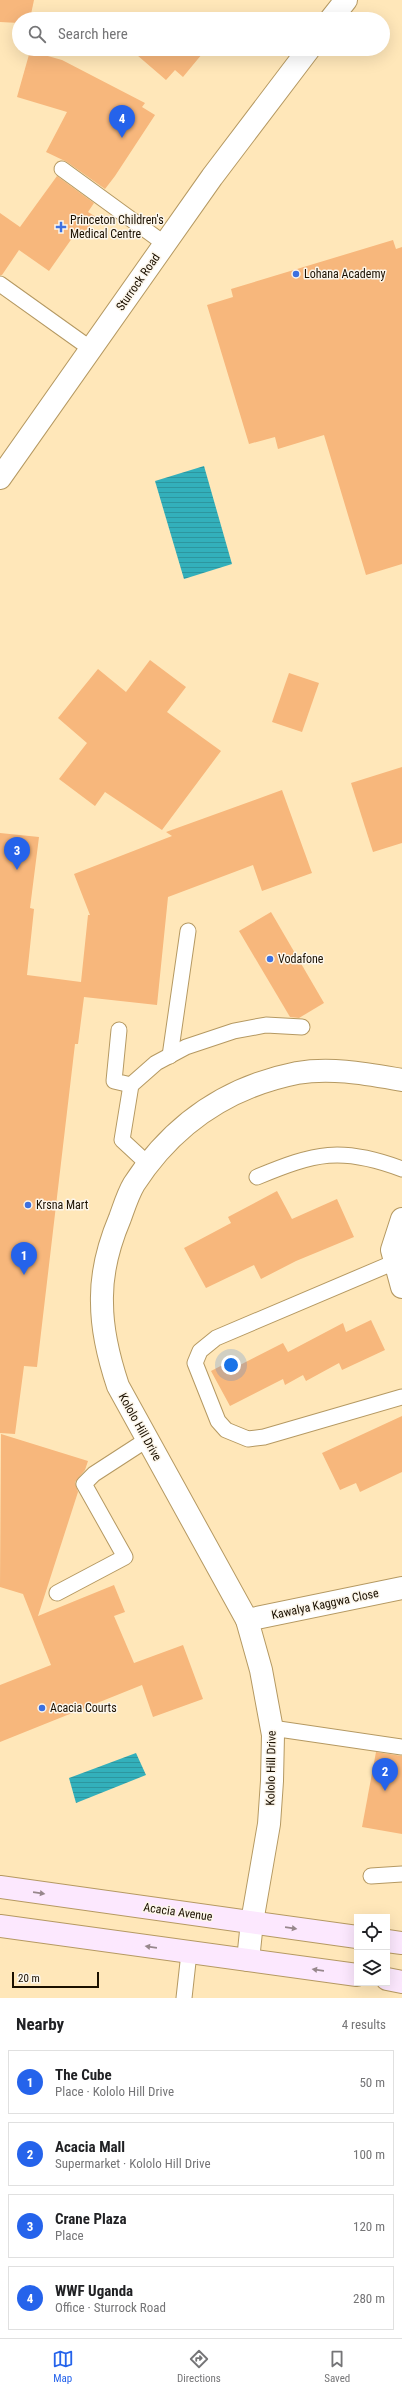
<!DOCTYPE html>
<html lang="en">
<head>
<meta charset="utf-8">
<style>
	:root { --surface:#fff; --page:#f6f6f6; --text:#202124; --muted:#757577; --line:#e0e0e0; --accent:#2563eb }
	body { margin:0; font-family:"Roboto Condensed",sans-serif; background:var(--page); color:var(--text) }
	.controls { position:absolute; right:12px; bottom:12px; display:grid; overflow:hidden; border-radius:0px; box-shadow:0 4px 16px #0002 }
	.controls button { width:36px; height:36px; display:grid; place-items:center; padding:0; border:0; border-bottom:1px solid var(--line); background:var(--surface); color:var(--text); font:20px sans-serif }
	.scale { position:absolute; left:12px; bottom:10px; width:87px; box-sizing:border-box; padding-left:4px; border:2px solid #1b1000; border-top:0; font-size:11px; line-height:14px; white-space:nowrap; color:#1b1000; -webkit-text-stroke:3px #fcf6eb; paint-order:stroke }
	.you { position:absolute; left:231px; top:1365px; width:14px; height:14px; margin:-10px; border:3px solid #fff; border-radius:50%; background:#1a73e8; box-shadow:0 0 0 6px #1a73e833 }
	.badge { display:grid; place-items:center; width:26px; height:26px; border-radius:50%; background:var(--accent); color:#fff; font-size:13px; font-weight:700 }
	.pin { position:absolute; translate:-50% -33px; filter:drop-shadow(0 1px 2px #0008) }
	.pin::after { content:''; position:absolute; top:21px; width:14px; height:12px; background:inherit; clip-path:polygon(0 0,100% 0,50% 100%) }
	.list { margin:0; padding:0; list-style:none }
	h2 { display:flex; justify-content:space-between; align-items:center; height:52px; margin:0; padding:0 16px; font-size:17px }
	h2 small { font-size:13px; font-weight:400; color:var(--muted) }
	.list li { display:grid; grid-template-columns:26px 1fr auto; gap:12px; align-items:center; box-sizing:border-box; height:64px; margin:0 8px 8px; padding:0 8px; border:1px solid var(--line); border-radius:0px }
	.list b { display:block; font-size:15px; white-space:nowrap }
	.list p { margin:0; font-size:13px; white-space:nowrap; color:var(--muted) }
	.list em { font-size:13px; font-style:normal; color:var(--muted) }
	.icon { flex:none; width:22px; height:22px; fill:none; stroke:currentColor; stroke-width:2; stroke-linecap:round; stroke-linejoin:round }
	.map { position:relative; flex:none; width:402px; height:1998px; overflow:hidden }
	.search { position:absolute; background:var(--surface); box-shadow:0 4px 16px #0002; left:12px; right:12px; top:12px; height:44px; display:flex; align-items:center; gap:10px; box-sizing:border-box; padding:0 14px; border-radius:22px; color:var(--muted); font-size:15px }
	.sheet { height:340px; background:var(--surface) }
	nav { display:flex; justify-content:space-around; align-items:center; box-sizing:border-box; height:56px; border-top:1px solid var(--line); background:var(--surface); font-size:11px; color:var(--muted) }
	nav a { display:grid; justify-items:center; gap:2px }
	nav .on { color:var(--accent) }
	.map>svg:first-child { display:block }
</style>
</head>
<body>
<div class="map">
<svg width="402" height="1998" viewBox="0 0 402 1998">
	<defs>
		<pattern id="water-rules" width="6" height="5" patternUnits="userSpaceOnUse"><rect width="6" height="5" fill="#33b0bb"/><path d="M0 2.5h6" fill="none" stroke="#2d969f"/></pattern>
	</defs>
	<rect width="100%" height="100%" fill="#ffe7b9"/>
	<g fill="url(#water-rules)">
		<polygon points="204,466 232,564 184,579 155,481"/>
		<polygon points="136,1753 146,1775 76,1803 69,1778"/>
	</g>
	<g fill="#f7b77c">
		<polygon points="0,0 34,0 30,19 19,19 19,23 0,22"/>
		<polygon points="130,49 196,49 202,54 183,77 175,70 166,80"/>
		<polygon points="30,51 62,60 145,103 142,107 155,115 115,176 105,189 67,162 46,152 67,112 17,97"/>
		<polygon points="57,176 94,203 88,212 96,217 81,238 75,234 49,271 19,250 2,275 0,275 0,213 20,227"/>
		<polygon points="393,240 396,249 402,247 402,564 366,575 324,435 278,449 275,437 249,444 207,305 233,297 231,289"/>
		<polygon points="150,660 186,687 167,712 221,751 162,830 105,792 95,806 59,779 87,743 58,718 98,669 126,692"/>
		<polygon points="289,673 319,683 302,732 272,722"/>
		<polygon points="402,767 402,843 373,852 351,783"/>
		<polygon points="282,790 312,873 262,891 253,865 168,897 157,1005 84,997 78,1044 75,1044 37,1367 24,1366 15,1434 0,1433 0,833 39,837 30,908 34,909 27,975 81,982 88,915 90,915 74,874 172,836 166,832"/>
		<polygon points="271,912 324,1003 299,1018 290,1017 239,931"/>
		<polygon points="277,1191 292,1219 337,1199 354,1237 296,1261 261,1279 254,1265 206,1288 184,1248 231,1223 228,1217"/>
		<polygon points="371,1320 385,1350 342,1370 339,1363 306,1381 303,1375 285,1385 283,1379 230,1406 211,1371 232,1360 236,1367 283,1343 288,1352 343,1323 346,1332"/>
		<polygon points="402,1416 402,1472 360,1492 356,1483 340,1490 322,1453"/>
		<polygon points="1,1434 88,1461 85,1470 75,1482 78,1492 38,1616 114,1585 125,1612 114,1616 134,1663 183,1645 203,1699 153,1717 142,1685 0,1742 0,1685 51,1665 23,1594 0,1587"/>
		<polygon points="376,1752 402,1756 402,1834 362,1827"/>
	</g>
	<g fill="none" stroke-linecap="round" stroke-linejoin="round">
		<g stroke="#b59962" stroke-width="17">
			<g id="lane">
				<polyline points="62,169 165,244"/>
				<polyline points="0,284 91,349"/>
				<polyline points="119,1030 114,1081 131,1085"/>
				<polyline points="170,1056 188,931"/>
				<polyline points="149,1165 122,1140 131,1085 156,1063 186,1047 234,1031 266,1025 302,1027"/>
				<path d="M257 1177C315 1153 341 1146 402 1169"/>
				<polyline points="395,1262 216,1338 200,1351 195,1363 218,1421 226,1430 248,1439 264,1437 402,1397"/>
				<polyline points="57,1593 125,1557 84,1484 94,1474 148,1439"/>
				<polyline points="272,1728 402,1747"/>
				<polyline points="371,1876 402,1874"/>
				<polyline points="184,1998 189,1953"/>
			</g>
		</g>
		<g stroke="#b59962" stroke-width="24">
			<g id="street">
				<polyline points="331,19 346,0"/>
				<polyline points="0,478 212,177 309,49"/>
				<polyline points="402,1219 392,1250 402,1287"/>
				<polyline points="247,1620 402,1588"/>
				<path d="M248 1960 252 1922 269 1824 272 1781 273 1735 261 1670 247 1620 118 1386C109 1359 102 1331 102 1303 101 1273 109 1244 120 1218 124 1207 128 1194 134 1184 173 1124 227 1087 297 1073 332 1067 367 1074 402 1080"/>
			</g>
		</g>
		<g stroke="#b59962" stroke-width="24">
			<g id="secondary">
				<polyline points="0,1887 357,1937"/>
				<polyline points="0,1926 357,1975"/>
				<polyline points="387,1941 402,1943"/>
				<polyline points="387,1979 402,1982"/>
			</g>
		</g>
		<use href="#lane" stroke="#fff" stroke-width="15"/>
		<use href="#street" stroke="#fff" stroke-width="22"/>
		<use href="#secondary" stroke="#fce8fe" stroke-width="22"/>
	</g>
	<defs><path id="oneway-solid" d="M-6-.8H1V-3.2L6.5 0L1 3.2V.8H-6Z"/></defs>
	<g fill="#97878c">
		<use href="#oneway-solid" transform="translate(39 1893) rotate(8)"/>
		<use href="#oneway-solid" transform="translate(291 1928) rotate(8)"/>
		<use href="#oneway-solid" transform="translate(151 1947) rotate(-172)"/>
		<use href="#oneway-solid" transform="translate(318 1970) rotate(-172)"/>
	</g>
	<g fill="#3d70e0" stroke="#fcf6eb" stroke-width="1.5">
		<path d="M59 221h4v4h4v4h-4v4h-4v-4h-4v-4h4z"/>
		<circle cx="296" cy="274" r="4"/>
		<circle cx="270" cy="959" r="4"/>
		<circle cx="28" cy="1205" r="4"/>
		<circle cx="42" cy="1708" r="4"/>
	</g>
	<g text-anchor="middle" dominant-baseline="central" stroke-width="3" stroke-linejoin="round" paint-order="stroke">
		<g font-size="12" fill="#1b1000" stroke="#fcf6eb" text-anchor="start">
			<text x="70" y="220">Princeton Children's<tspan x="70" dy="14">Medical Centre</tspan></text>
			<text x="304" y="274">Lohana Academy</text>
			<text x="278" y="959">Vodafone</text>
			<text x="36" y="1205">Krsna Mart</text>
			<text x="50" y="1708">Acacia Courts</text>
		</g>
		<g font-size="12" fill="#1b1000" stroke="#fcf6eb">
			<text transform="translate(138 282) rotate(-55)">Sturrock Road</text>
			<text transform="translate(140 1427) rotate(61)">Kololo Hill Drive</text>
			<text transform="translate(325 1604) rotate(-12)">Kawalya Kaggwa Close</text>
			<text transform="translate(271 1768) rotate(-89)">Kololo Hill Drive</text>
			<text transform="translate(178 1912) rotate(8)">Acacia Avenue</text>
		</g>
	</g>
</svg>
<div class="controls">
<button><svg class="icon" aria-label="locate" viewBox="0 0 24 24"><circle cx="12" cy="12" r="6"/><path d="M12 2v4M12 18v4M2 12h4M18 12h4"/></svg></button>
<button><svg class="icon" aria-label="layers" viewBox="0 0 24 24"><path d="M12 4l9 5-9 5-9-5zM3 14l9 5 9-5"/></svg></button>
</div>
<div class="scale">20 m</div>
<div class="you"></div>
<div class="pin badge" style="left:24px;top:1275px">1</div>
<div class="pin badge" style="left:385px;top:1791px">2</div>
<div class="pin badge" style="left:17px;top:870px">3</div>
<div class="pin badge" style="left:122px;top:138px">4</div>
<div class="search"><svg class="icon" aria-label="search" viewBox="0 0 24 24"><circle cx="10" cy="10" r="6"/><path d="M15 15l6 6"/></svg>Search here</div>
</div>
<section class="sheet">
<h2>Nearby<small>4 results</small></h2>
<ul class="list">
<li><span class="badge">1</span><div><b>The Cube</b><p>Place · Kololo Hill Drive</p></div><em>50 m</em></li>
<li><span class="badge">2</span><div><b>Acacia Mall</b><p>Supermarket · Kololo Hill Drive</p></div><em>100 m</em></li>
<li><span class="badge">3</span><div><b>Crane Plaza</b><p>Place</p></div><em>120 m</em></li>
<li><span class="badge">4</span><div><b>WWF Uganda</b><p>Office · Sturrock Road</p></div><em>280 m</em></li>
</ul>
</section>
<nav>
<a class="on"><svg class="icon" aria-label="map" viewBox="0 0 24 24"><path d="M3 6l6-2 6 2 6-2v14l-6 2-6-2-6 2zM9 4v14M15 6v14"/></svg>Map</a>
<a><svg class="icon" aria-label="directions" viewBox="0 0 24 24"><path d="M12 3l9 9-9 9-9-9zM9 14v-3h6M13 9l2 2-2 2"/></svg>Directions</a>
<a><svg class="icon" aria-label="saved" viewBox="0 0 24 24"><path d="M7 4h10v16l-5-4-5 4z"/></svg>Saved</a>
</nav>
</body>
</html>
